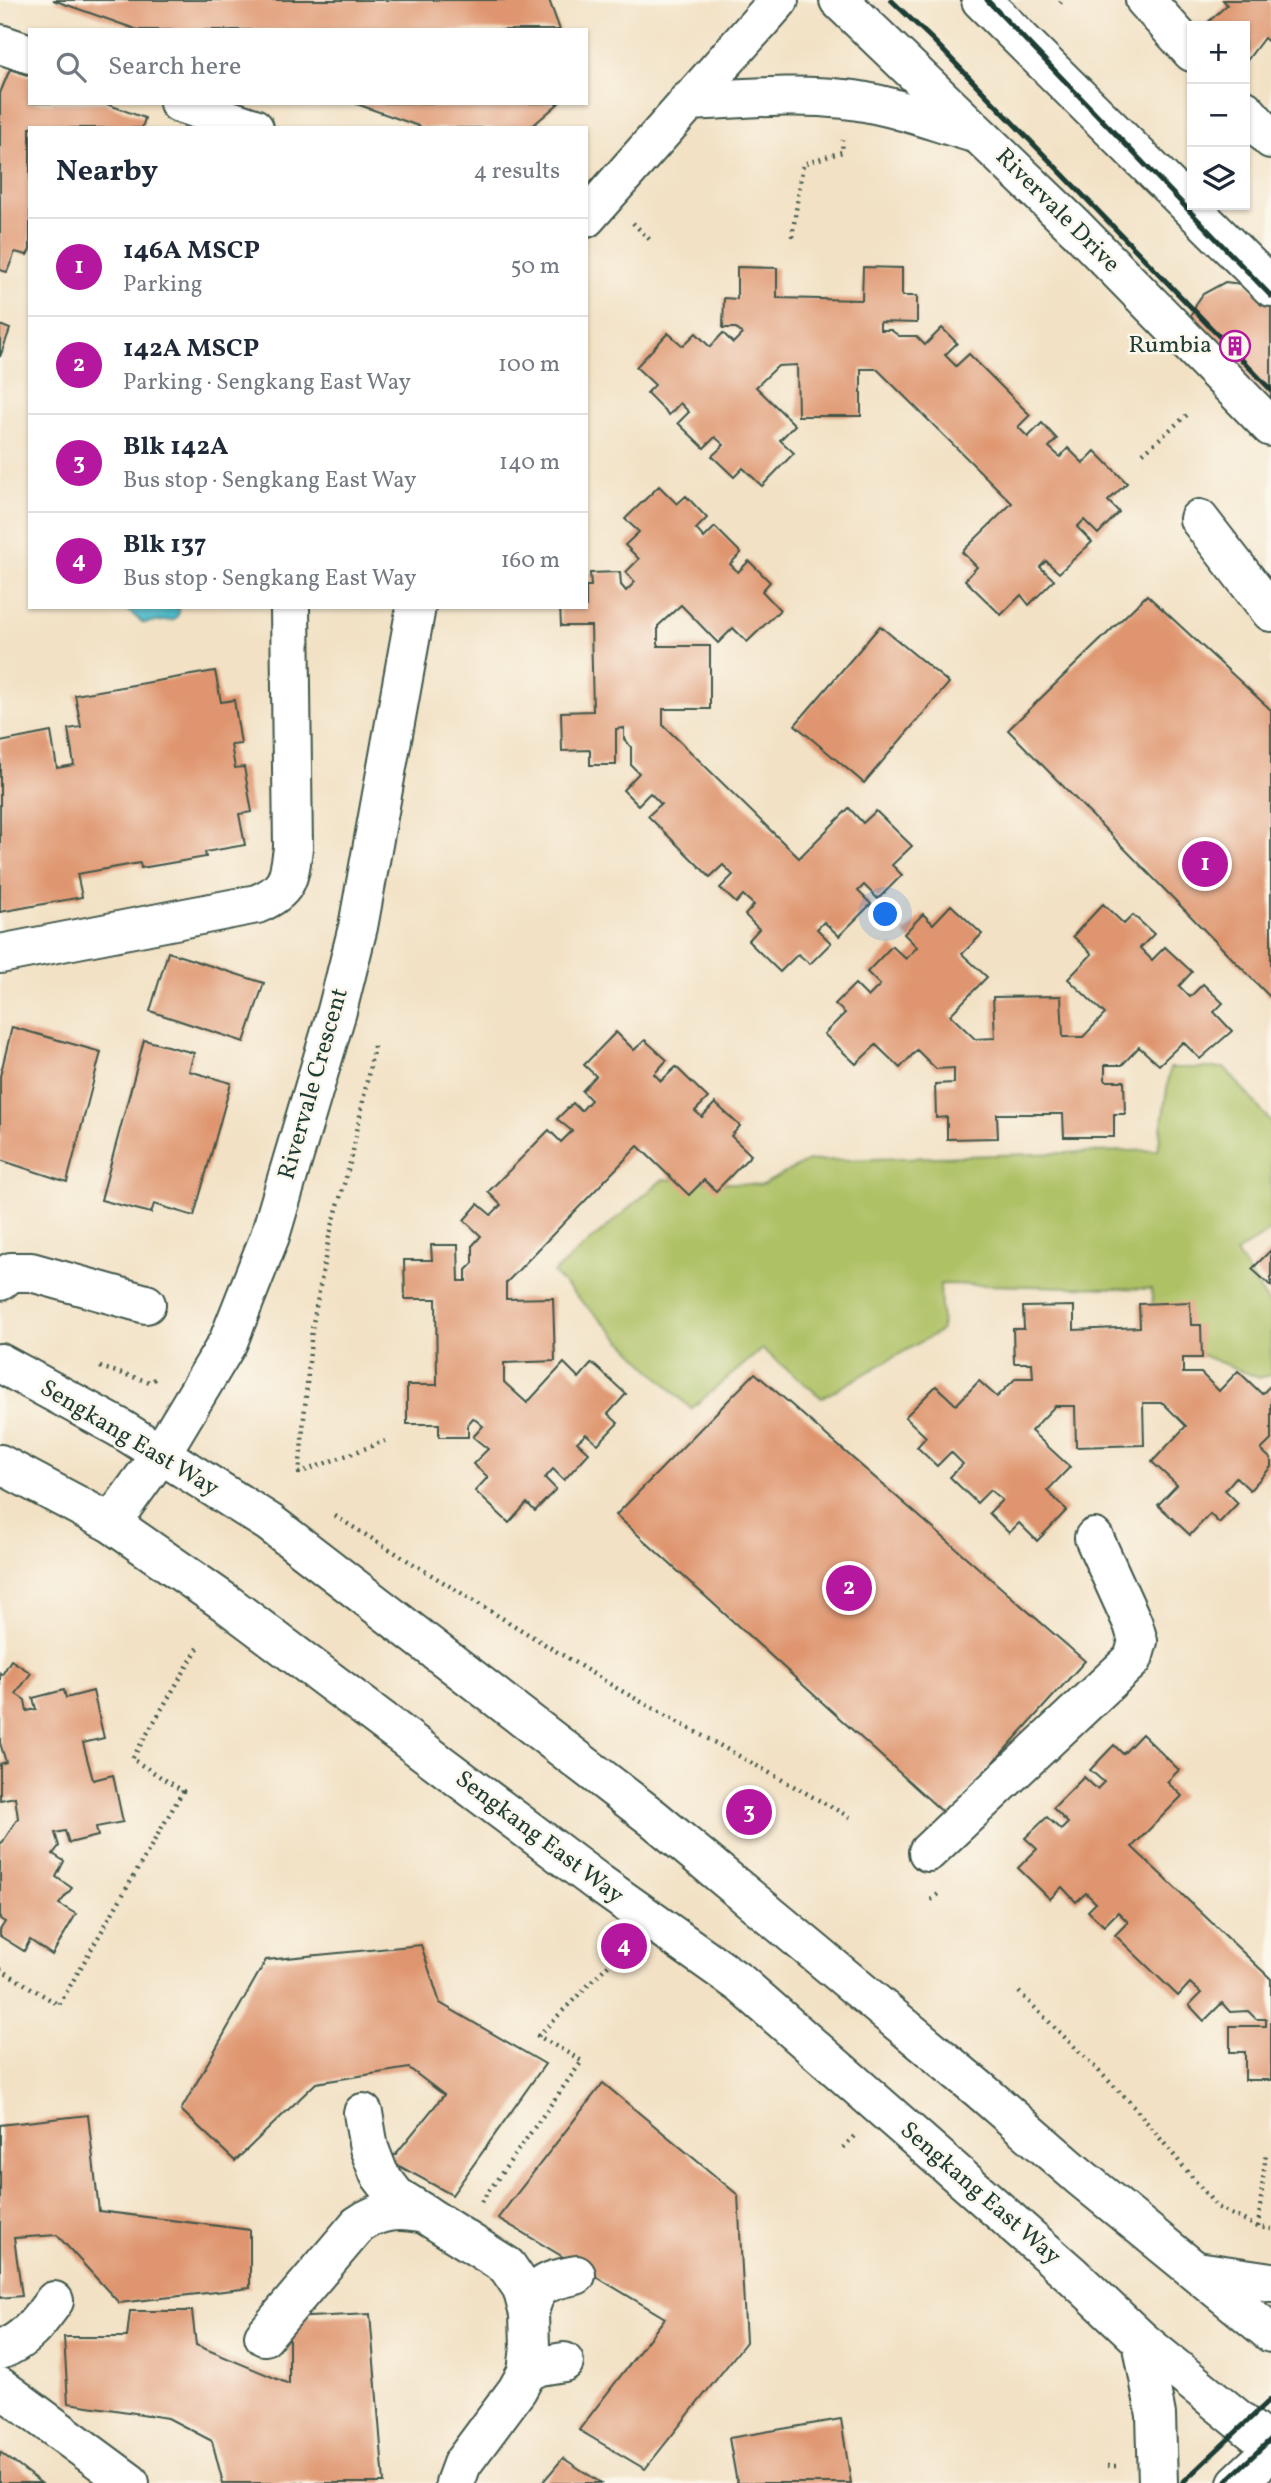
<!DOCTYPE html>
<html lang="en">
<head>
<meta charset="utf-8">
<style>
	:root { --surface:#fff; --page:#f2f2f3; --text:#1f2937; --muted:#747a83; --line:#e0e1e3; --accent:#b5179e }
	body { margin:0; font-family:Vollkorn,serif; background:var(--page); color:var(--text) }
	.controls { position:absolute; right:21px; top:21px; display:grid; overflow:hidden; border-radius:0px; box-shadow:0 2px 5px #0004 }
	.controls button { width:63px; height:63px; display:grid; place-items:center; padding:0; border:0; border-bottom:2px solid var(--line); background:var(--surface); color:var(--text); font:35px sans-serif }
	.you { position:absolute; left:886px; top:915px; width:24px; height:24px; margin:-18px; border:5px solid #fff; border-radius:50%; background:#1a73e8; box-shadow:0 0 0 10px #1a73e833 }
	.badge { display:grid; place-items:center; width:46px; height:46px; border-radius:50%; background:var(--accent); color:#fff; font-size:23px; font-weight:700 }
	.pin { position:absolute; translate:-50% -50%; border:4px solid #fff; box-shadow:0 2px 7px #0006 }
	.list { margin:0; padding:0; list-style:none }
	h2 { display:flex; justify-content:space-between; align-items:center; height:91px; margin:0; padding:0 28px; font-size:30px }
	h2 small { font-size:23px; font-weight:400; color:var(--muted) }
	.list li { display:grid; grid-template-columns:46px 1fr auto; gap:21px; align-items:center; box-sizing:border-box; height:98px; padding:0 28px; border-top:2px solid var(--line) }
	.list b { display:block; font-size:26px; white-space:nowrap }
	.list p { margin:0; font-size:23px; white-space:nowrap; color:var(--muted) }
	.list em { font-size:23px; font-style:normal; color:var(--muted) }
	.icon { flex:none; width:38px; height:38px; fill:none; stroke:currentColor; stroke-width:2; stroke-linecap:round; stroke-linejoin:round }
	.map { position:relative; flex:none; width:1271px; height:2483px; overflow:hidden }
	.search { position:absolute; background:var(--surface); box-shadow:0 2px 5px #0004; left:28px; top:28px; width:560px; height:77px; display:flex; align-items:center; gap:18px; box-sizing:border-box; padding:0 24px; border-radius:0px; color:var(--muted); font-size:26px }
	.panel { position:absolute; background:var(--surface); box-shadow:0 2px 5px #0004; left:28px; top:126px; width:560px; height:483px; border-radius:0px }
	.map>svg:first-child { display:block }
</style>
</head>
<body>
<div class="map">
<svg width="1271" height="2483" viewBox="0 0 1271 2483">
	<rect width="100%" height="100%" fill="#fbf7ec"/>
	<filter id="ink" filterUnits="userSpaceOnUse"><feTurbulence type="fractalNoise" baseFrequency=".0143" numOctaves="2"/><feDisplacementMap in="SourceGraphic" scale="14" xChannelSelector="R" yChannelSelector="G"/><feConvolveMatrix kernelMatrix="1 2 1 2 8 2 1 2 1" color-interpolation-filters="sRGB"/></filter>
	<filter id="wash" filterUnits="userSpaceOnUse"><feTurbulence type="fractalNoise" baseFrequency=".00686" numOctaves="4" result="noise"/><feDisplacementMap in="SourceGraphic" scale="28" xChannelSelector="R" yChannelSelector="G"/><feGaussianBlur stdDeviation="1.57" result="paint"/><feColorMatrix in="noise" values="0 0 0 0 0 0 0 0 0 0 0 0 0 0 0 0 0 1.4 0 .05"/><feComposite in="paint" operator="in"/></filter>
	<g filter="url(#wash)">
		<rect width="100%" height="100%" fill="#f2e1c4"/>
		<polygon fill="#aec165" stroke="#667f4c" stroke-width="2" points="1170,1068 1225,1068 1271,1122 1271,1230 1236,1253 1271,1307 1271,1375 1259,1378 1157,1337 1151,1289 940,1284 942,1330 822,1398 762,1349 691,1409 553,1273 663,1179 762,1185 808,1161 1158,1150"/>
		<polygon fill="#50bccb" stroke="#387c80" stroke-width="2" points="124,607 179,607 179,613 174,620 143,623"/>
		<g id="blocks">
			<g fill="#df9670">
				<polygon points="53,0 549,0 560,30 138,30"/>
				<polygon points="1223,0 1271,0 1271,44 1264,38 1245,63 1245,26 1208,26 1206,24 1227,5"/>
				<polygon points="10,69 30,76 30,103 104,103 145,118 142,128 30,128 30,250 27,255 15,252 7,272 0,270 0,93"/>
				<polygon points="354,103 559,103 530,128 424,128"/>
				<polygon points="737,267 777,268 777,298 862,300 863,267 902,268 902,296 917,296 917,323 880,322 880,330 891,330 899,336 916,336 925,345 942,328 957,343 945,355 956,366 969,354 1030,415 1018,427 1028,437 1042,423 1057,439 1049,447 1060,457 1068,448 1083,463 1095,451 1127,483 1108,501 1119,512 1098,534 1084,520 1077,527 1092,542 1059,573 1046,561 1040,567 1054,580 1029,605 1021,595 1001,615 965,580 977,567 962,552 1012,503 877,369 861,369 861,416 798,416 797,365 778,366 756,387 795,425 780,440 794,453 762,486 743,468 734,477 712,456 724,445 715,437 704,448 678,423 689,412 680,403 669,415 647,393 655,385 636,367 668,333 683,346 696,333 710,347 723,333 733,343 742,334 736,328 723,328 724,298 737,299"/>
				<polygon points="1225,282 1249,285 1271,304 1271,417 1191,329 1191,316 1196,304 1203,294"/>
				<polygon points="0,325 10,329 0,357"/>
				<polygon points="659,486 677,504 686,496 707,518 696,529 704,538 715,527 741,553 730,564 738,572 749,561 770,582 762,591 780,610 747,642 733,628 718,643 681,605 658,626 658,646 710,646 710,709 663,709 663,725 799,858 849,808 863,823 876,811 912,846 892,865 902,875 878,899 864,885 858,891 871,904 839,936 824,922 817,929 831,943 810,964 798,954 780,972 748,941 759,929 745,915 754,905 743,895 736,903 720,888 733,875 723,865 710,877 648,816 661,804 650,793 638,805 623,790 639,773 631,765 631,747 624,739 624,728 616,729 616,765 590,765 590,750 562,751 561,712 593,711 591,626 561,626 560,607 586,607 586,586 591,586 590,573 620,572 621,585 626,591 635,582 626,572 639,559 625,545 639,532 625,519"/>
				<polygon points="1147,595 1271,710 1271,998 1008,730"/>
				<polygon points="880,626 949,683 864,783 795,725"/>
				<polygon points="215,671 221,702 234,700 241,744 231,745 235,768 244,767 252,812 239,814 245,845 205,852 206,857 141,868 140,863 77,874 82,897 0,912 0,742 51,732 57,768 74,765 68,729 81,727 75,695"/>
				<polygon points="1103,904 1124,924 1133,915 1154,934 1140,948 1152,960 1165,947 1192,972 1179,986 1190,997 1203,984 1223,1003 1214,1012 1232,1031 1200,1059 1183,1042 1159,1065 1139,1047 1122,1065 1105,1065 1105,1081 1124,1081 1125,1114 1114,1114 1114,1137 1064,1137 1063,1114 997,1114 998,1138 947,1139 947,1117 936,1118 935,1084 954,1083 954,1068 936,1069 917,1050 900,1068 876,1045 856,1064 824,1034 845,1013 835,1004 855,984 868,997 880,985 867,972 892,946 906,959 917,947 904,934 923,914 933,924 951,905 982,934 962,954 987,977 950,1015 975,1039 995,1038 993,997 1061,996 1063,1037 1083,1037 1105,1014 1068,979 1092,954 1073,936"/>
				<polygon points="168,952 264,983 244,1042 150,1011"/>
				<polygon points="12,1027 101,1052 67,1182 0,1160 0,1076"/>
				<polygon points="616,1032 634,1050 645,1040 667,1060 654,1074 661,1081 676,1067 708,1098 695,1111 702,1117 715,1103 740,1126 731,1136 751,1155 716,1191 704,1180 689,1195 638,1146 506,1283 506,1299 553,1298 555,1361 504,1363 504,1382 527,1403 564,1363 579,1378 592,1363 626,1394 608,1414 618,1423 598,1444 586,1434 577,1442 589,1453 564,1480 553,1469 545,1478 556,1489 535,1511 527,1503 509,1523 475,1491 488,1477 473,1464 488,1449 473,1437 483,1426 473,1418 468,1424 468,1437 439,1437 439,1424 407,1424 407,1385 437,1385 436,1299 405,1299 404,1260 432,1260 431,1245 458,1245 459,1281 466,1281 466,1270 473,1263 473,1245 481,1236 464,1220 478,1204 491,1215 501,1205 488,1192 549,1130 561,1142 572,1131 557,1119 573,1103 581,1111 591,1100 582,1091 596,1076 584,1065"/>
				<polygon points="144,1040 194,1053 189,1071 231,1083 194,1216 154,1204 151,1213 101,1200"/>
				<polygon points="1271,1250 1271,1286 1252,1269"/>
				<polygon points="1190,1302 1191,1325 1201,1325 1202,1358 1183,1358 1183,1373 1201,1373 1219,1391 1238,1371 1262,1394 1271,1385 1271,1440 1261,1450 1271,1459 1271,1467 1250,1490 1236,1477 1225,1490 1238,1503 1219,1523 1210,1514 1190,1535 1158,1505 1177,1485 1152,1462 1186,1426 1163,1403 1143,1403 1144,1445 1076,1447 1075,1406 1055,1406 1031,1431 1070,1467 1047,1491 1067,1510 1037,1541 1019,1523 1009,1533 989,1513 1002,1500 990,1490 977,1503 950,1477 963,1464 951,1452 937,1466 917,1447 926,1437 905,1417 936,1386 956,1405 979,1381 997,1397 1016,1378 1033,1378 1032,1363 1014,1363 1013,1329 1024,1329 1023,1307 1074,1306 1074,1330 1140,1327 1139,1304"/>
				<polygon points="755,1373 1085,1661 946,1815 616,1515"/>
				<polygon points="11,1660 31,1673 16,1694 25,1700 27,1711 36,1709 33,1698 64,1690 66,1698 93,1691 104,1738 83,1743 93,1780 113,1775 123,1822 96,1827 98,1836 69,1843 65,1831 55,1833 59,1846 53,1854 64,1861 56,1877 72,1888 59,1904 76,1914 52,1955 30,1940 24,1951 0,1936 0,1930 5,1922 0,1919 0,1842 2,1843 18,1818 15,1797 0,1800 0,1764 6,1762 0,1743 0,1673 2,1675"/>
				<polygon points="1142,1734 1179,1770 1167,1782 1182,1796 1132,1847 1271,1979 1271,2080 1245,2080 1245,2052 1230,2052 1230,2026 1266,2026 1266,2019 1256,2019 1248,2011 1230,2012 1222,2003 1204,2021 1189,2005 1201,1993 1190,1983 1178,1996 1115,1935 1128,1922 1118,1912 1104,1926 1088,1911 1096,1903 1086,1893 1076,1902 1062,1887 1050,1899 1018,1868 1037,1849 1025,1838 1047,1817 1061,1830 1068,1823 1053,1808 1084,1777 1097,1789 1104,1782 1090,1770 1114,1745 1123,1754"/>
				<polygon points="421,1945 440,2003 545,2064 452,2195 390,2161 444,2095 409,2068 316,2083 235,2161 181,2110 266,1960"/>
				<polygon points="603,2083 738,2195 746,2342 645,2469 579,2430 665,2318 498,2218"/>
				<polygon points="88,2115 99,2211 250,2230 250,2288 119,2303 57,2235 14,2238 22,2296 0,2298 0,2125"/>
				<polygon points="130,2311 192,2311 196,2345 289,2384 289,2318 370,2314 384,2483 223,2483 212,2441 168,2418 68,2403 64,2337 127,2337"/>
				<polygon points="841,2419 851,2483 737,2483 729,2438"/>
				<polygon points="0,2452 41,2483 0,2483"/>
				<polygon points="563,2458 601,2483 542,2483"/>
			</g>
		</g>
	</g>
	<g filter="url(#ink)">
		<use href="#blocks" fill-opacity="0" stroke="#3f564a" stroke-width="2"/>
		<g fill="none" stroke-linecap="round" stroke-linejoin="round">
			<g stroke="#3f564a" stroke-width="42">
				<g id="minor">
					<polyline points="839,0 1076,228 1271,427"/>
					<polyline points="981,0 1271,287"/>
					<polyline points="1145,0 1192,52"/>
					<polyline points="0,44 30,54"/>
					<path d="M688 101C739 99 793 93 844 99 888 103 932 121 974 133"/>
					<polyline points="179,103 254,128"/>
					<polyline points="1245,110 1271,139"/>
					<polyline points="586,218 779,0"/>
					<polyline points="1199,519 1271,612"/>
					<path d="M0 954 257 904C288 891 289 879 293 848L290 607"/>
					<polyline points="0,1281 11,1272 31,1272 146,1304"/>
					<polyline points="111,1523 160,1455 228,1342 270,1236 337,1011 358,927 416,607"/>
					<polyline points="928,1852 1133,1659 1138,1641 1133,1624 1094,1538"/>
					<polyline points="363,2113 369,2148 379,2174 396,2196 507,2266 522,2288 529,2314 530,2347 527,2372 517,2390 462,2464 455,2483"/>
					<path d="M529 2314C535 2283 547 2281 576 2275"/>
					<path d="M264 2336 358 2225C380 2209 399 2209 425 2214"/>
					<path d="M0 2350C25 2341 38 2323 54 2301"/>
					<polyline points="527,2372 540,2366 564,2362"/>
					<polyline points="0,2387 130,2483"/>
					<polyline points="1237,2483 1271,2451"/>
				</g>
			</g>
			<g stroke="#3f564a" stroke-width="42">
				<g id="major">
					<polyline points="0,1363 118,1427 270,1523 653,1818 980,2090 1079,2176 1271,2333"/>
					<polyline points="0,1464 111,1523 226,1603 600,1884 741,1984 1072,2275 1142,2341 1271,2446"/>
					<polyline points="1197,2271 1271,2282"/>
					<polyline points="1142,2341 1156,2415 1158,2483"/>
				</g>
			</g>
			<g stroke="#3f564a" stroke-width="4.5" stroke-dasharray="2 5" stroke-linecap="butt">
				<polyline points="1060,3 1063,0"/>
				<polyline points="633,223 651,241"/>
				<polyline points="792,237 803,164 842,152 843,140"/>
				<polyline points="1143,453 1187,415"/>
				<polyline points="374,1046 352,1156 329,1237 312,1329 299,1473 385,1441"/>
				<polyline points="100,1367 150,1382 155,1379"/>
				<polyline points="335,1516 618,1689 851,1818"/>
				<polyline points="931,1900 941,1892"/>
				<polyline points="0,1969 59,2005 183,1791 132,1759 198,1648"/>
				<polyline points="1019,1992 1129,2101 1217,2207 1258,2227 1271,2229"/>
				<polyline points="843,2148 854,2136"/>
				<polyline points="481,2202 582,2061 538,2036 609,1964"/>
				<polyline points="1258,2227 1266,2152"/>
				<polyline points="1107,2466 1117,2466"/>
			</g>
			<use href="#minor" stroke="#fff" stroke-width="38"/>
			<use href="#major" stroke="#fff" stroke-width="38"/>
			<g stroke="#1f3d34" stroke-width="5">
				<polyline points="891,0 933,40 1271,390"/>
				<polyline points="987,0 1271,296"/>
				<polyline points="1182,2483 1271,2399"/>
				<polyline points="1224,2483 1271,2439"/>
			</g>
		</g>
	</g>
	<defs>
		<g id="building-ring" transform="scale(1.575)"><circle r="9.5" fill="#fbf7ec" stroke="#b5179e" stroke-width="1.5"/><path d="M-4-6H4V6H1V3H-1V6H-4ZM-2.5-4.3h1.7v1.8h-1.7ZM.8-4.3h1.7v1.8H.8ZM-2.5-1h1.7V.8h-1.7ZM.8-1h1.7V.8H.8Z" fill="#b5179e"/></g>
	</defs>
	<g fill-rule="evenodd">
		<use href="#building-ring" x="1235" y="346"/>
	</g>
	<g text-anchor="middle" dominant-baseline="central" stroke-width="5" stroke-linejoin="round" paint-order="stroke">
		<g font-size="24" fill="#1f3d34" stroke="#fbf7ec">
			<text transform="translate(1057 211) rotate(45)">Rivervale Drive</text>
			<text transform="translate(314 1084) rotate(-74)">Rivervale Crescent</text>
			<text transform="translate(129 1439) rotate(31)">Sengkang East Way</text>
			<text transform="translate(539 1838) rotate(37)">Sengkang East Way</text>
			<text transform="translate(980 2194) rotate(41)">Sengkang East Way</text>
		</g>
		<g font-size="24" fill="#1f3d34" stroke="#fbf7ec" text-anchor="end">
			<text x="1212" y="346">Rumbia</text>
		</g>
	</g>
</svg>
<div class="controls">
<button>+</button>
<button>−</button>
<button><svg class="icon" aria-label="layers" viewBox="0 0 24 24"><path d="M12 4l9 5-9 5-9-5zM3 14l9 5 9-5"/></svg></button>
</div>
<div class="you"></div>
<div class="pin badge" style="left:1205px;top:864px">1</div>
<div class="pin badge" style="left:849px;top:1588px">2</div>
<div class="pin badge" style="left:749px;top:1812px">3</div>
<div class="pin badge" style="left:624px;top:1946px">4</div>
<div class="search"><svg class="icon" aria-label="search" viewBox="0 0 24 24"><circle cx="10" cy="10" r="6"/><path d="M15 15l6 6"/></svg>Search here</div>
<section class="panel">
<h2>Nearby<small>4 results</small></h2>
<ul class="list">
<li><span class="badge">1</span><div><b>146A MSCP</b><p>Parking</p></div><em>50 m</em></li>
<li><span class="badge">2</span><div><b>142A MSCP</b><p>Parking · Sengkang East Way</p></div><em>100 m</em></li>
<li><span class="badge">3</span><div><b>Blk 142A</b><p>Bus stop · Sengkang East Way</p></div><em>140 m</em></li>
<li><span class="badge">4</span><div><b>Blk 137</b><p>Bus stop · Sengkang East Way</p></div><em>160 m</em></li>
</ul>
</section>
</div>
</body>
</html>
